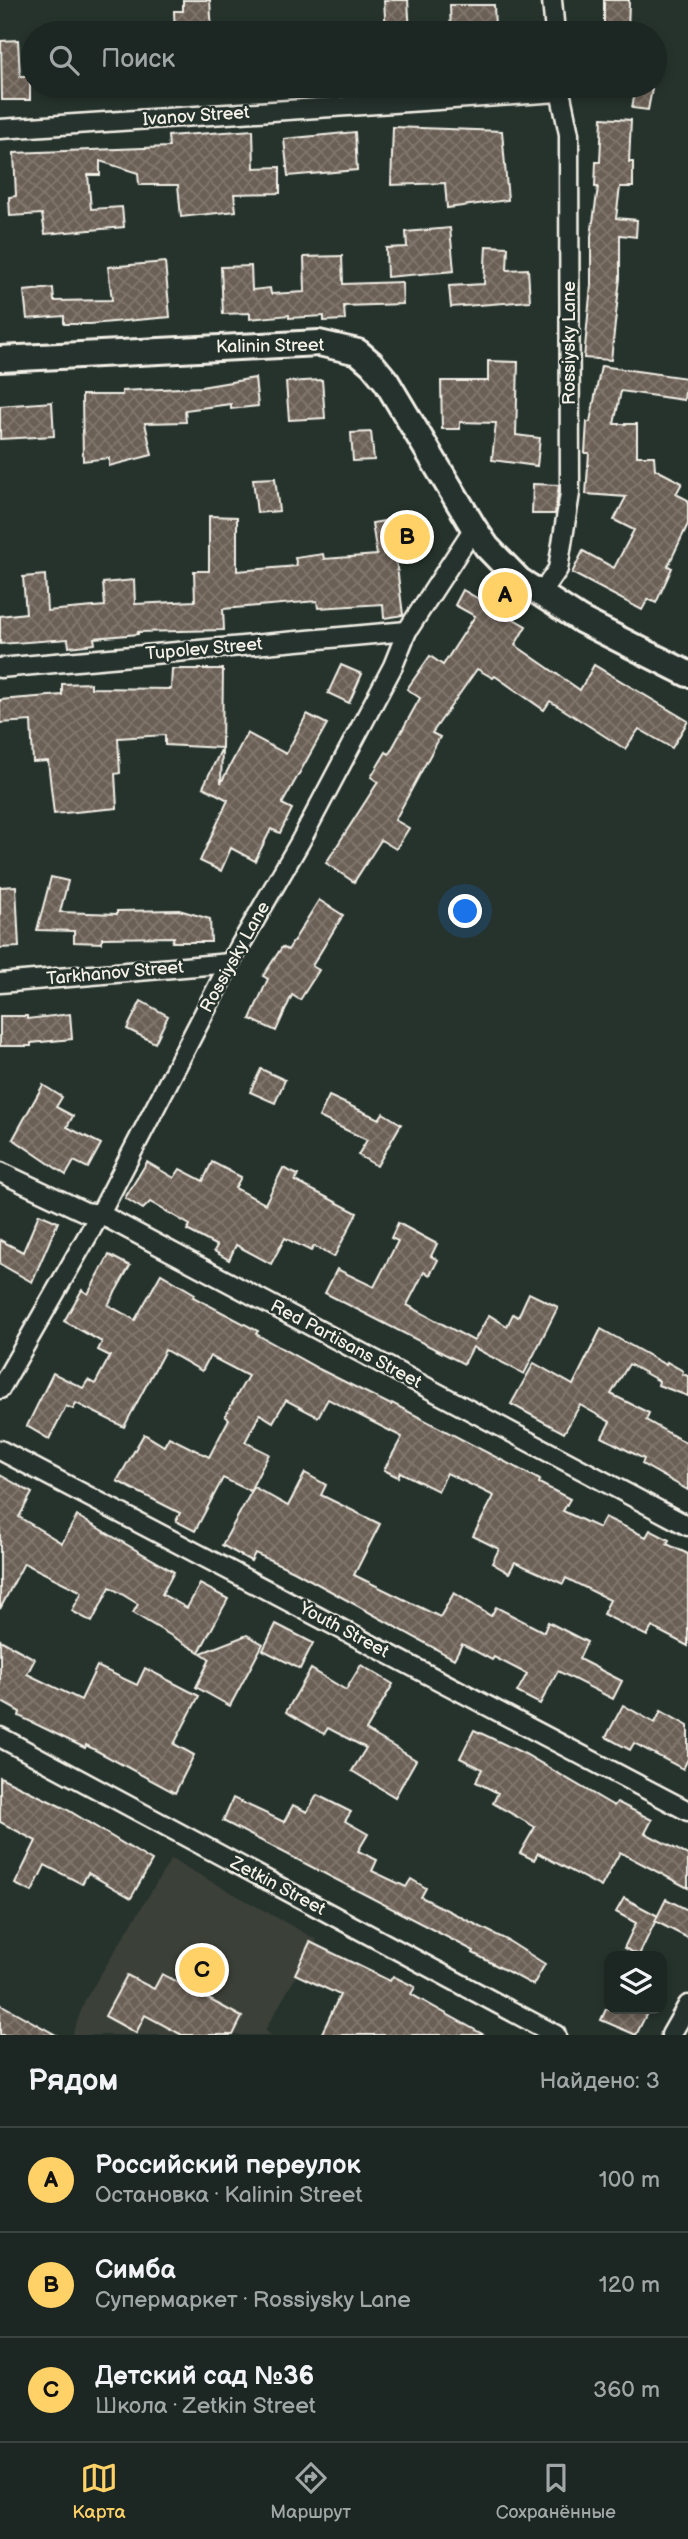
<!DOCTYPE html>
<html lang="ru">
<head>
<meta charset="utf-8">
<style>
	:root { --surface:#1c2622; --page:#252e2a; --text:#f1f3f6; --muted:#a0a5a5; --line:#3a4340; --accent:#ffd166 }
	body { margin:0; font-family:"Balsamiq Sans",sans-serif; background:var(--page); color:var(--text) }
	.controls { position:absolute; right:21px; bottom:21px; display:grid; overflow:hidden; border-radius:14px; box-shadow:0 4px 10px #0003 }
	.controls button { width:63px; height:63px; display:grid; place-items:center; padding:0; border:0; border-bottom:2px solid var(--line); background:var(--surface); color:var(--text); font:35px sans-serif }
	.you { position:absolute; left:466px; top:912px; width:24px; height:24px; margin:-18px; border:5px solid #fff; border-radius:50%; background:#1a73e8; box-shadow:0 0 0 10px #1a73e833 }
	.badge { display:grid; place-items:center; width:46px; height:46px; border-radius:50%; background:var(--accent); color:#111; font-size:23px; font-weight:700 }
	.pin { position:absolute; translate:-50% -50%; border:4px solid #fff; box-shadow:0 2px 7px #0006 }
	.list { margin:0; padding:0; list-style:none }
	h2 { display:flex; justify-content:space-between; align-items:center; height:91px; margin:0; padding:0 28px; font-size:30px }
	h2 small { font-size:23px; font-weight:400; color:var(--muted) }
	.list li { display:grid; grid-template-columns:46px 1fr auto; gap:21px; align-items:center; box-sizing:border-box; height:105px; padding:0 28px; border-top:2px solid var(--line) }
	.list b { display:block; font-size:26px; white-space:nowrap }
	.list p { margin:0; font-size:23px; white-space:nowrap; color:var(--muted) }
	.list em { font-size:23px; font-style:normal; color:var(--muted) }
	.icon { flex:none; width:38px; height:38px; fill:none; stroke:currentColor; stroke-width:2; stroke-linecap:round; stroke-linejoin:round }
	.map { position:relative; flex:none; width:688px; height:2035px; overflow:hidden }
	.search { position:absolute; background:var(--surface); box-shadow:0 4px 10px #0003; left:21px; right:21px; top:21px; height:77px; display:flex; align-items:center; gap:18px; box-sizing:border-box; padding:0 24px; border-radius:38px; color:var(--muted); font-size:26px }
	.sheet { height:406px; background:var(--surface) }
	nav { display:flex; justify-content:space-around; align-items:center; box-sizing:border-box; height:98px; border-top:2px solid var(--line); background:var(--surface); font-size:19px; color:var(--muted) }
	nav a { display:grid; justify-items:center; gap:4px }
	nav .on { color:var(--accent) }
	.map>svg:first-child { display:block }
</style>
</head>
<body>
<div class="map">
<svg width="688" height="2035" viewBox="0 0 688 2035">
	<defs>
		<pattern id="building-cross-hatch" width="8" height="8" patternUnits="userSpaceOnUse" patternTransform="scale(1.75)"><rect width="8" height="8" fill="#6b6056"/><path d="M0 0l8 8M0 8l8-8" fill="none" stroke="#81776e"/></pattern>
	</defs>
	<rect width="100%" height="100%" fill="#26332d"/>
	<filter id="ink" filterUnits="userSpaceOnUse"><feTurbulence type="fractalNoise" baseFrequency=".0143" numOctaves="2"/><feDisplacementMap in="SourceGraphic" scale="14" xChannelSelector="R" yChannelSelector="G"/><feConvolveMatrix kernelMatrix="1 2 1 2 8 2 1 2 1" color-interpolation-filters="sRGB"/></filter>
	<g filter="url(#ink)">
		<polygon fill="#3b4039" points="171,1859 317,1940 265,2030 271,2035 72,2035 85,2000"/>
		<g fill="url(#building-cross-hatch)" stroke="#f4f1e8" stroke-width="2">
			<polygon points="183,0 210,0 212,33 175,33 174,11 183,11"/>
			<polygon points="384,0 408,0 410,33 386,33"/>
			<polygon points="604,0 629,0 628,33 604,33"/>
			<polygon points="450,5 494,5 495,28 476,28 476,33 451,33"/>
			<polygon points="18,40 20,76 30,76 30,100 2,100 1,41"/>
			<polygon points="636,86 652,89 648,110 632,108"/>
			<polygon points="602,118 631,120 629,162 633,162 633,187 620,187 616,218 637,220 636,237 620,235 620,278 611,360 584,358 591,285 591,236 598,187 595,187 596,162 600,162"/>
			<polygon points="393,127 502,131 508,200 447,208 445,183 391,185"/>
			<polygon points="253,130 254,168 280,167 280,193 234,194 236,211 181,217 178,185 139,185 138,173 100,161 100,175 88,175 91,209 122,207 124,227 45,234 42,214 10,216 9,197 16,196 14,153 169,147 168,136"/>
			<polygon points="355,132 357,170 288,176 284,139"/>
			<polygon points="450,228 454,271 387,277 386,248 407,247 406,232"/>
			<polygon points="486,246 508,247 507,270 528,269 530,301 451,307 449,286 484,284"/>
			<polygon points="342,256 343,284 402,282 403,304 344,306 345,320 324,321 324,316 289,318 289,315 250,319 250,313 223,314 221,267 251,266 252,290 270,288 271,294 305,292 304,257"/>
			<polygon points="165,262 170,317 90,324 64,324 64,316 27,319 24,291 53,288 54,301 112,300 108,267"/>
			<polygon points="488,361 518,362 516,435 540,438 537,466 492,460 496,423 460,422 460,429 442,429 441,381 488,381"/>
			<polygon points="601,366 687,378 684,400 621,391 614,424 637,424 637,456 654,456 655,469 682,483 676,494 688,500 688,524 668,566 672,568 656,603 648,599 642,610 572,573 583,551 614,568 634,530 614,520 626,497 586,494 589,453 585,453 587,422 590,422"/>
			<polygon points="255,378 258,406 231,409 231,404 185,410 186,422 145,423 152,455 109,466 109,458 83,461 82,395 122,395 122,391 201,387"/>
			<polygon points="322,380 325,418 289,420 286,382"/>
			<polygon points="52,402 54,436 0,439 0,406"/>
			<polygon points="371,432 374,460 353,461 351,433"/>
			<polygon points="275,478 279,511 257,513 253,479"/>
			<polygon points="533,484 559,485 555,514 532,514"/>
			<polygon points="209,516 237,517 237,571 297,566 295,558 323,554 324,559 377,555 372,523 391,520 403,615 384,618 383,604 318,608 317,601 223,609 224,630 138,632 138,634 94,638 95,644 69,647 68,639 0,644 0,616 26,613 23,577 45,575 47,611 105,606 103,583 134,580 135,604 195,601 194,571 209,571"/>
			<polygon points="463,590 526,626 515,645 580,690 594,665 688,721 672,748 639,729 625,749 550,701 544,710 495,676 493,678 477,669 432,733 440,737 395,820 409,828 396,849 381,840 354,882 326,863 378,782 371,777 386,752 389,754 420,698 407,689 430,656 443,665 475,616 455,605"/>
			<polygon points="341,665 362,674 349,703 328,693"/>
			<polygon points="172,669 223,669 222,748 165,745 165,735 118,738 120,773 115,774 117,808 54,814 48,761 33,762 31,721 0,723 0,700 62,695 62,684 91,683 91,688 171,689"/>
			<polygon points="307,714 327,724 282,804 292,809 280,833 271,829 255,861 231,848 221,871 200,861 228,800 203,787 222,748 221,783 247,733 286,754"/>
			<polygon points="51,877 68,881 60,912 117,914 117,911 179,910 210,919 211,942 172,942 174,937 102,938 102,943 74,942 74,931 37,930"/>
			<polygon points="16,886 19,947 0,948 0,887"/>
			<polygon points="319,900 343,915 312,966 319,970 300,1000 292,995 276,1031 250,1019 268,979 263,976 282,947 288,950"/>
			<polygon points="141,1001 168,1016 155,1043 127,1029"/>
			<polygon points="70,1014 72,1039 31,1043 31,1046 0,1046 0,1016 27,1016 27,1019"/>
			<polygon points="261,1069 285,1080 275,1103 250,1092"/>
			<polygon points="43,1085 62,1097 56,1107 73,1116 67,1127 101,1144 88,1168 74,1161 66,1175 13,1139"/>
			<polygon points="329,1096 379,1119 383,1113 401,1124 377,1166 358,1155 367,1140 319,1117"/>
			<polygon points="147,1162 174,1178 180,1169 203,1181 212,1162 241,1177 235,1188 265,1204 283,1168 298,1175 295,1181 357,1213 334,1257 314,1246 311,1251 285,1238 271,1264 236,1245 229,1260 214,1251 217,1246 187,1230 190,1225 150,1202 143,1209 125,1198"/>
			<polygon points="39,1214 58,1222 32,1282 0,1264 0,1240 23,1252"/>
			<polygon points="398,1223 437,1244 431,1256 438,1260 430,1275 424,1272 407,1305 474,1341 489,1315 507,1326 513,1314 518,1317 529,1293 558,1307 524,1374 473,1347 464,1364 325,1293 337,1269 374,1287 398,1241 391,1238"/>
			<polygon points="109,1255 130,1266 108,1305 135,1320 161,1274 195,1294 193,1297 258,1331 256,1334 319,1369 391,1405 392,1403 540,1480 539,1483 570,1499 563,1511 599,1528 605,1517 646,1537 650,1530 669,1540 667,1544 688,1554 688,1646 652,1627 647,1636 603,1614 610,1600 566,1578 563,1584 515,1562 509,1573 492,1563 499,1549 473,1536 494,1496 447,1473 438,1491 400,1472 398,1477 384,1470 402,1437 328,1399 318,1417 286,1400 273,1422 260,1414 245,1442 269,1454 250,1491 223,1478 195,1531 176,1521 180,1513 117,1481 144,1434 164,1446 169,1437 209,1457 229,1419 225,1416 248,1376 210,1356 202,1371 165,1350 124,1427 76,1403 73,1409 66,1406 49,1439 27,1426 53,1373 83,1388 88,1380 95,1384 110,1356 98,1350 102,1342 64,1321 82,1290 88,1294"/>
			<polygon points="601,1329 666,1365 667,1362 683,1371 682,1374 688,1376 688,1396 658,1385 659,1381 629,1364 611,1394 649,1413 646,1420 688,1444 688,1490 642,1464 644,1459 602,1437 610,1422 580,1405 564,1433 511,1404 534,1363 573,1385"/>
			<polygon points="305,1473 326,1485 321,1495 380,1524 354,1575 440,1617 454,1593 491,1616 496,1607 544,1632 548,1622 587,1642 579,1659 622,1681 613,1699 558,1671 540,1704 517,1692 527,1674 494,1657 492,1660 462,1644 454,1659 294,1571 255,1553 251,1561 222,1545 254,1487 288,1506"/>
			<polygon points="0,1475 32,1493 19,1517 62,1543 77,1516 174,1572 162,1594 187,1608 200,1584 228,1599 199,1652 133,1613 138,1604 110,1587 92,1622 72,1611 82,1592 24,1563 0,1609"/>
			<polygon points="276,1624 313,1643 300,1669 263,1650"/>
			<polygon points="247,1635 263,1644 230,1706 196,1687 210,1659 201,1653"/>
			<polygon points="0,1640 35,1659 27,1674 81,1700 97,1666 137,1685 145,1668 199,1696 174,1744 194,1755 175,1793 86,1745 85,1748 19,1716 20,1712 0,1701"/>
			<polygon points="361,1665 393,1684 366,1730 416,1760 395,1797 352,1771 366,1748 328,1728 324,1734 286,1712 311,1669 346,1690"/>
			<polygon points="623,1705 655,1723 661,1711 688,1726 688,1759 683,1769 634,1743 630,1750 606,1737"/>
			<polygon points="474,1730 525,1754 614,1806 617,1802 652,1820 645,1833 688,1855 688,1888 620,1852 601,1887 538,1853 534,1860 520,1853 535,1827 493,1803 498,1793 476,1782 482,1769 460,1758"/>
			<polygon points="0,1777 66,1809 152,1861 131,1898 88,1873 82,1884 45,1865 32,1892 15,1884 36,1841 0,1822"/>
			<polygon points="317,1795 351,1812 345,1821 368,1834 358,1851 377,1860 372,1871 406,1887 411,1879 426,1888 421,1897 507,1940 545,1964 533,1985 473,1953 474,1951 223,1821 233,1798 284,1822 293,1805 307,1812"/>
			<polygon points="624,1898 658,1916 639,1955 624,1948 636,1923 616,1912"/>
			<polygon points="666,1899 688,1910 688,1938 655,1921"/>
			<polygon points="310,1942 390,1981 393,1976 415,1987 411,1994 484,2035 321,2035 340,1995 295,1974"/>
			<polygon points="162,1974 242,2017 233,2035 182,2035 145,2015 136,2033 105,2016 127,1975 154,1989"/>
			<polygon points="0,2004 56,2035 0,2035"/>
			<polygon points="606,2009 649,2009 636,2035 601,2020"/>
		</g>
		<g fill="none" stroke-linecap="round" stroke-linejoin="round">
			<g stroke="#f4f1e8" stroke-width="23">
				<g id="street">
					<polyline points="552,0 555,33"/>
					<polyline points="0,129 559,92"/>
					<polyline points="540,595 558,569 570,493 569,134 559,86"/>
					<polyline points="0,668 407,631"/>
					<polyline points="0,983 230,963"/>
					<polyline points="0,1172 85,1212 100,1214 688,1526"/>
					<polyline points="0,1389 100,1214 230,963 300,842 393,666 407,631 474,528"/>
					<polyline points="0,1450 688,1811"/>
					<polyline points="0,1737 556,2035"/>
					<polyline points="671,2035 688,2005"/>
				</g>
			</g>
			<g stroke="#f4f1e8" stroke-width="30">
				<polyline id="secondary" points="0,359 319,343 358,352 372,364 386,381 474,528 487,547 519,580 581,620 688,674"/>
			</g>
			<use href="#street" stroke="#26332d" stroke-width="18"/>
			<use href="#secondary" stroke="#26332d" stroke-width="24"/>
		</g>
	</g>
	<g text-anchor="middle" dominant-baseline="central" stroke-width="5" stroke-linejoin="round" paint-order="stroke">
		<g font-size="18" fill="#f4f1e8" stroke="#26332d">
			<text transform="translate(196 116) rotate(-4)">Ivanov Street</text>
			<text transform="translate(569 343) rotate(-90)">Rossiysky Lane</text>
			<text transform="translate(270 346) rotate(-1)">Kalinin Street</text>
			<text transform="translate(204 649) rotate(-5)">Tupolev Street</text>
			<text transform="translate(235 957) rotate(-61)">Rossiysky Lane</text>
			<text transform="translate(115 973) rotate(-5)">Tarkhanov Street</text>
			<text transform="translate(346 1344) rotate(28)">Red Partisans Street</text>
			<text transform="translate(344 1630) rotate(28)">Youth Street</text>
			<text transform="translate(278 1886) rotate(28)">Zetkin Street</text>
		</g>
	</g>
</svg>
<div class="controls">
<button><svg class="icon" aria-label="layers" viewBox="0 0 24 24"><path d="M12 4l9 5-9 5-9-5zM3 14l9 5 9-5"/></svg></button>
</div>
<div class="you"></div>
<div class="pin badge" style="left:505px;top:595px">A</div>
<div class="pin badge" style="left:407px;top:537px">B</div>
<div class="pin badge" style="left:202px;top:1970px">C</div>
<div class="search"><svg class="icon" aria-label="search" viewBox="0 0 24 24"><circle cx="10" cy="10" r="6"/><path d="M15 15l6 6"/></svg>Поиск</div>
</div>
<section class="sheet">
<h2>Рядом<small>Найдено: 3</small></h2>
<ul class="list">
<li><span class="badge">A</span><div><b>Российский переулок</b><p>Остановка · Kalinin Street</p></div><em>100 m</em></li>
<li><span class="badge">B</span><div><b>Симба</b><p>Супермаркет · Rossiysky Lane</p></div><em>120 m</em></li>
<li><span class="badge">C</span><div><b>Детский сад №36</b><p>Школа · Zetkin Street</p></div><em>360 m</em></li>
</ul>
</section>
<nav>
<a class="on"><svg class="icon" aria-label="map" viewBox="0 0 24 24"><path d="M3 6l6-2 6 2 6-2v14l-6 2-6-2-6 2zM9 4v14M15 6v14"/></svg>Карта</a>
<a><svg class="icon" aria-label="directions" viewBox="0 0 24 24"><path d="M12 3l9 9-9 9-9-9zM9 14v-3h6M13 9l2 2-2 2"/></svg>Маршрут</a>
<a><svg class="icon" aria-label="saved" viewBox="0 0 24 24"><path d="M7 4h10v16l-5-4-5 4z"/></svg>Сохранённые</a>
</nav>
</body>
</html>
